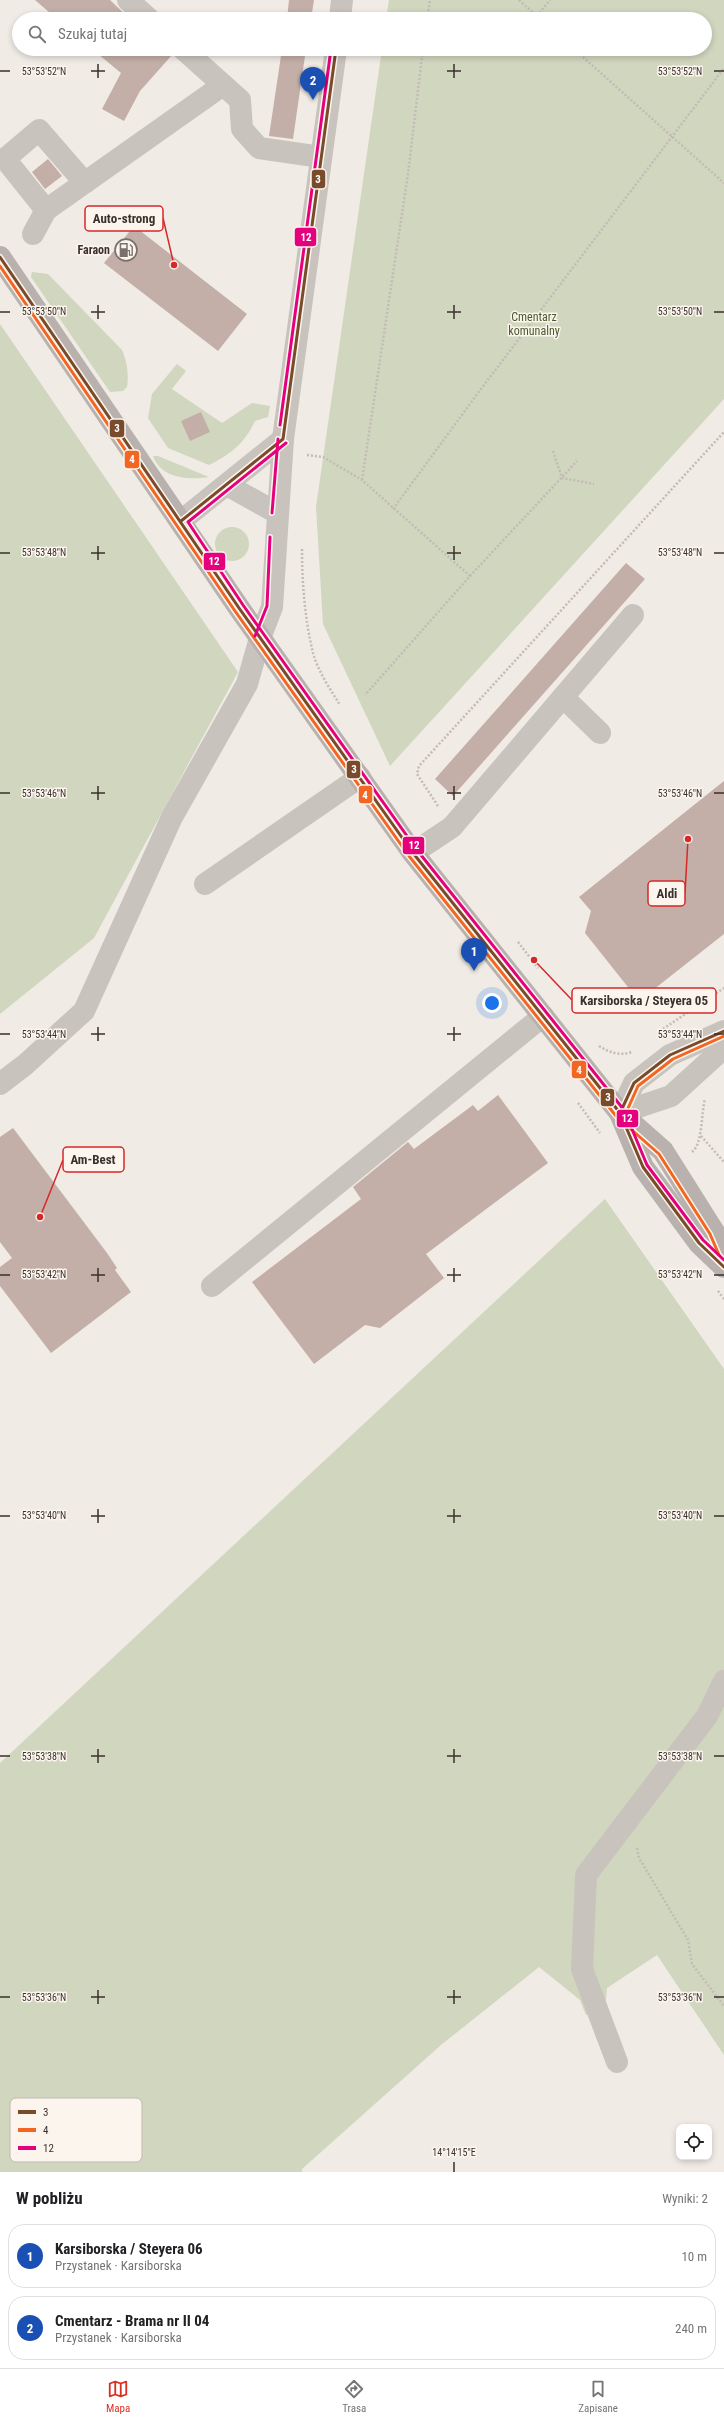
<!DOCTYPE html>
<html lang="pl">
<head>
<meta charset="utf-8">
<style>
	:root { --surface:#fff; --page:#f2f2f2; --text:#202124; --muted:#757577; --line:#e0e0e0; --accent:#d93025 }
	body { margin:0; font-family:"Roboto Condensed",sans-serif; background:var(--page); color:var(--text) }
	.controls { position:absolute; right:12px; bottom:12px; display:grid; overflow:hidden; border-radius:8px; box-shadow:0 2px 6px #0003 }
	.controls button { width:36px; height:36px; display:grid; place-items:center; padding:0; border:0; border-bottom:1px solid var(--line); background:var(--surface); color:var(--text); font:20px sans-serif }
	.you { position:absolute; left:492px; top:1003px; width:14px; height:14px; margin:-10px; border:3px solid #fff; border-radius:50%; background:#1a73e8; box-shadow:0 0 0 6px #1a73e833 }
	.badge { display:grid; place-items:center; width:26px; height:26px; border-radius:50%; background:var(--accent); color:#fff; font-size:13px; font-weight:700 }
	.pin { position:absolute; translate:-50% -33px; filter:drop-shadow(0 1px 2px #0008) }
	.pin::after { content:''; position:absolute; top:21px; width:14px; height:12px; background:inherit; clip-path:polygon(0 0,100% 0,50% 100%) }
	.list { margin:0; padding:0; list-style:none }
	h2 { display:flex; justify-content:space-between; align-items:center; height:52px; margin:0; padding:0 16px; font-size:17px }
	h2 small { font-size:13px; font-weight:400; color:var(--muted) }
	.list li { display:grid; grid-template-columns:26px 1fr auto; gap:12px; align-items:center; box-sizing:border-box; height:64px; margin:0 8px 8px; padding:0 8px; border:1px solid var(--line); border-radius:16px }
	.list b { display:block; font-size:15px; white-space:nowrap }
	.list p { margin:0; font-size:13px; white-space:nowrap; color:var(--muted) }
	.list em { font-size:13px; font-style:normal; color:var(--muted) }
	.icon { flex:none; width:22px; height:22px; fill:none; stroke:currentColor; stroke-width:2; stroke-linecap:round; stroke-linejoin:round }
	.map { position:relative; flex:none; width:724px; height:2172px; overflow:hidden }
	.search { position:absolute; background:var(--surface); box-shadow:0 2px 6px #0003; left:12px; right:12px; top:12px; height:44px; display:flex; align-items:center; gap:10px; box-sizing:border-box; padding:0 14px; border-radius:22px; color:var(--muted); font-size:15px }
	.sheet { height:196px; background:var(--surface) }
	nav { display:flex; justify-content:space-around; align-items:center; box-sizing:border-box; height:56px; border-top:1px solid var(--line); background:var(--surface); font-size:11px; color:var(--muted) }
	nav a { display:grid; justify-items:center; gap:2px }
	nav .on { color:var(--accent) }
	.map>svg:first-child { display:block }
</style>
</head>
<body>
<div class="map">
<svg width="724" height="2172" viewBox="0 0 724 2172">
	<rect width="100%" height="100%" fill="#f0ebe5"/>
	<g fill="#d1d6bf">
		<polygon points="389,0 724,0 724,399 390,766 323,624 316,507 382,49 705,49 705,19 386,19"/>
		<path d="M32 272 48 274 122 350C127 361 129 375 127 387L123 391 110 392 31 277Z"/>
		<polygon points="0,324 238,672 94,938 0,1014"/>
		<path d="M177 364 186 371 172 389 222 423 252 403 270 406 268 417 255 421C244 444 231 454 209 465L168 448 148 418 152 394Z"/>
		<path d="M153 456H158L209 477C189 480 161 479 153 456Z"/>
		<circle cx="232" cy="544" r="17"/>
		<polygon points="605,1199 724,1369 724,2055 657,1955 607,1988 605,2010 586,2015 580,2000 539,1967 441,2045 302,2169 302,2172 0,2172 0,1763"/>
	</g>
	<g fill="#c3afa7">
		<polygon points="35,0 110,0 130,19 57,19"/>
		<polygon points="289,0 314,0 311,19 287,19"/>
		<polygon points="92,49 168,49 172,55 140,91 124,121 102,109 121,73"/>
		<polygon points="282,49 306,49 293,139 269,136"/>
		<polygon points="48,159 62,176 45,189 32,172"/>
		<polygon points="134,226 247,314 218,351 104,263"/>
		<polygon points="201,412 210,432 190,441 181,421"/>
		<polygon points="626,563 645,579 453,796 435,779"/>
		<polygon points="724,781 724,934 639,1001 585,933 591,911 579,897"/>
		<polygon points="498,1095 548,1163 426,1254 444,1278 380,1328 365,1325 314,1364 252,1282 361,1199 353,1187 408,1142 414,1149 473,1105 478,1111"/>
		<polygon points="13,1128 107,1253 117,1268 115,1270 131,1292 51,1353 0,1286 0,1267 12,1258 0,1242 0,1137"/>
	</g>
	<g fill="none" stroke-linecap="round" stroke-linejoin="round">
		<g stroke="#c2bbb6" stroke-width="2.5" stroke-dasharray="2 2" stroke-linecap="butt">
			<polyline points="519,0 540,19"/>
			<polyline points="537,16 550,0"/>
			<polyline points="427,19 430,0"/>
			<polyline points="574,49 724,183"/>
			<polyline points="553,451 562,478 594,484"/>
			<polyline points="307,455 323,457 362,480 470,576 365,695"/>
			<polyline points="362,480 408,174 423,49"/>
			<polyline points="393,509 478,393 724,68"/>
			<path d="M302 549C302 584 305 620 313 653 318 671 330 689 340 705"/>
			<polyline points="470,576 577,461"/>
			<polyline points="438,806 417,774 419,766 724,432"/>
			<polyline points="518,942 538,968"/>
			<polyline points="663,1029 724,988"/>
			<path d="M599 1046C610 1053 620 1056 632 1052"/>
			<polyline points="578,1103 600,1133"/>
			<polyline points="701,1136 724,1162"/>
			<path d="M692 1152C703 1144 701 1113 705 1099"/>
			<polyline points="718,1291 724,1299"/>
			<polyline points="637,1848 639,1858 688,1940 692,1964 724,2006"/>
		</g>
		<g stroke="#c9c3be" stroke-width="22">
			<polyline points="128,0 149,19"/>
			<polyline points="340,19 342,0"/>
			<polyline points="183,49 240,100 242,129 259,148 321,157"/>
			<polyline points="85,183 39,130 5,159 46,210 223,85"/>
			<polyline points="33,234 46,210"/>
			<polyline points="227,485 277,513"/>
			<polyline points="181,521 283,439"/>
			<polyline points="563,697 600,733"/>
			<polyline points="413,853 452,827 633,615"/>
			<polyline points="205,884 360,777"/>
			<polyline points="0,1084 26,1064 84,1011 172,817 247,684 260,638 272,607 283,439 336,49"/>
			<polyline points="620,1113 634,1083 670,1055 724,1031"/>
			<polyline points="620,1113 671,1096 724,1048"/>
			<polyline points="212,1286 543,1016"/>
			<polyline points="617,2062 582,1969 586,1875 707,1716 724,1681"/>
		</g>
		<g stroke="#b8b1ad" stroke-width="22">
			<polyline points="0,257 239,608 413,853 620,1113 663,1151 714,1232 724,1253"/>
			<polyline points="622,1118 643,1167 699,1243 724,1267"/>
		</g>
		<g stroke="#fbf5ee" stroke-width="6">
			<g id="bus-1">
				<polyline points="0,257 239,608 413,853 620,1113 643,1167 699,1243 724,1267"/>
				<polyline points="181,521 283,439 336,49"/>
				<polyline points="620,1113 634,1083 670,1055 724,1031"/>
			</g>
		</g>
		<g stroke="#fbf5ee" stroke-width="6">
			<g id="bus-2">
				<polyline points="0,266 235,611 409,856 616,1116 659,1154 710,1234 719,1255"/>
				<polyline points="625,1115 638,1086 673,1059 724,1036"/>
			</g>
		</g>
		<g stroke="#fbf5ee" stroke-width="6">
			<g id="bus-3">
				<polyline points="280,425 331,49"/>
				<polyline points="286,443 188,522 243,605 417,850 624,1110 647,1165 703,1240 724,1260"/>
				<polyline points="272,513 278,439"/>
				<polyline points="255,636 267,606 270,537"/>
			</g>
		</g>
		<use href="#bus-1" stroke="#7a4b2a" stroke-width="3"/>
		<use href="#bus-2" stroke="#f26522" stroke-width="3"/>
		<use href="#bus-3" stroke="#e5007d" stroke-width="3"/>
	</g>
	<path fill="none" stroke="#3b302b" stroke-width="1.5" d="M98 64V78M454 64V78M0 71H10M91 71H105M447 71H461M714 71H724M98 305V319M454 305V319M0 312H10M91 312H105M447 312H461M714 312H724M98 546V560M454 546V560M0 553H10M91 553H105M447 553H461M714 553H724M98 786V800M454 786V800M0 793H10M91 793H105M447 793H461M714 793H724M98 1027V1041M454 1027V1041M0 1034H10M91 1034H105M447 1034H461M714 1034H724M98 1268V1282M454 1268V1282M0 1275H10M91 1275H105M447 1275H461M714 1275H724M98 1509V1523M454 1509V1523M0 1516H10M91 1516H105M447 1516H461M714 1516H724M98 1749V1763M454 1749V1763M0 1756H10M91 1756H105M447 1756H461M714 1756H724M98 1990V2004M454 1990V2004M0 1997H10M91 1997H105M447 1997H461M714 1997H724M454 2162V2172"/>
	<defs>
		<g id="fuel-ring" transform="scale(1.15)"><circle r="9.5" fill="#fbf5ee" stroke="#7a716c" stroke-width="1.5"/><path d="M-5.5-6h7V0h2V4h1.3V-2.5L3-4.5l.8-.8L6-3V5H2.5V1h-1V6h-7ZM-4.2-4.7v3.2H.2V-4.7Z" fill="#7a716c"/></g>
	</defs>
	<g fill-rule="evenodd">
		<use href="#fuel-ring" x="126" y="250"/>
	</g>
	<g text-anchor="middle" dominant-baseline="central" stroke-width="3" stroke-linejoin="round" paint-order="stroke">
		<g font-size="12" font-weight="bold" fill="#3b302b" stroke="#fbf5ee" text-anchor="end">
			<text x="110" y="250">Faraon</text>
		</g>
		<g font-size="12" fill="#4a5a2e" stroke="#fbf5ee">
			<text x="534" y="317">Cmentarz<tspan x="534" dy="14">komunalny</tspan></text>
		</g>
	</g>
	<rect x="10" y="2098" width="132" height="64" rx="6" fill="#fbf5ee" stroke="#c1bab4" stroke-width="1"/>
	<rect x="18" y="2110" width="18" height="4" fill="#7a4b2a"/>
	<rect x="18" y="2128" width="18" height="4" fill="#f26522"/>
	<rect x="18" y="2146" width="18" height="4" fill="#e5007d"/>
	<g font-size="11" fill="#3b302b">
		<text x="43" y="2116">3</text>
		<text x="43" y="2134">4</text>
		<text x="43" y="2152">12</text>
	</g>
	<g font-size="10" text-anchor="middle" fill="#3b302b" stroke="#fbf5ee" stroke-width="3" stroke-linejoin="round" paint-order="stroke">
		<text x="44" y="75">53°53'52"N</text>
		<text x="680" y="75">53°53'52"N</text>
		<text x="44" y="315">53°53'50"N</text>
		<text x="680" y="315">53°53'50"N</text>
		<text x="44" y="556">53°53'48"N</text>
		<text x="680" y="556">53°53'48"N</text>
		<text x="44" y="797">53°53'46"N</text>
		<text x="680" y="797">53°53'46"N</text>
		<text x="44" y="1038">53°53'44"N</text>
		<text x="680" y="1038">53°53'44"N</text>
		<text x="44" y="1278">53°53'42"N</text>
		<text x="680" y="1278">53°53'42"N</text>
		<text x="44" y="1519">53°53'40"N</text>
		<text x="680" y="1519">53°53'40"N</text>
		<text x="44" y="1760">53°53'38"N</text>
		<text x="680" y="1760">53°53'38"N</text>
		<text x="44" y="2001">53°53'36"N</text>
		<text x="680" y="2001">53°53'36"N</text>
		<text x="454" y="2156">14°14'15"E</text>
	</g>
	<path fill="none" stroke="#d62828" stroke-width="1.5" d="M174 265L163 218M688 839L685 893M534 960L572 1000M40 1217L63 1160"/>
	<g fill="#d62828" stroke="#fbf5ee" stroke-width="1.5">
		<circle cx="174" cy="265" r="4"/>
		<circle cx="688" cy="839" r="4"/>
		<circle cx="534" cy="960" r="4"/>
		<circle cx="40" cy="1217" r="4"/>
	</g>
	<g fill="#fbf5ee" stroke="#d62828" stroke-width="1.5">
		<rect x="85" y="206" width="78" height="25" rx="4"/>
		<rect x="648" y="881" width="37" height="25" rx="4"/>
		<rect x="572" y="988" width="144" height="25" rx="4"/>
		<rect x="63" y="1147" width="61" height="25" rx="4"/>
	</g>
	<g font-size="13" text-anchor="middle" font-weight="bold" fill="#3b302b">
		<text x="124" y="223">Auto-strong</text>
		<text x="667" y="898">Aldi</text>
		<text x="644" y="1005">Karsiborska / Steyera 05</text>
		<text x="93" y="1164">Am-Best</text>
	</g>
	<g stroke="#fbf5ee" stroke-width="1.5">
		<rect x="311" y="169" width="15" height="20" rx="4" fill="#7a4b2a"/>
		<rect x="294" y="227" width="23" height="20" rx="4" fill="#e5007d"/>
		<rect x="109" y="419" width="16" height="19" rx="4" fill="#7a4b2a"/>
		<rect x="124" y="450" width="16" height="19" rx="4" fill="#f26522"/>
		<rect x="203" y="552" width="23" height="19" rx="4" fill="#e5007d"/>
		<rect x="346" y="760" width="15" height="19" rx="4" fill="#7a4b2a"/>
		<rect x="358" y="785" width="15" height="19" rx="4" fill="#f26522"/>
		<rect x="402" y="836" width="23" height="19" rx="4" fill="#e5007d"/>
		<rect x="571" y="1060" width="16" height="19" rx="4" fill="#f26522"/>
		<rect x="600" y="1088" width="15" height="19" rx="4" fill="#7a4b2a"/>
		<rect x="616" y="1109" width="23" height="19" rx="4" fill="#e5007d"/>
	</g>
	<g font-size="11" text-anchor="middle" font-weight="bold" fill="#fff">
		<text x="318" y="183">3</text>
		<text x="306" y="241">12</text>
		<text x="117" y="432">3</text>
		<text x="132" y="463">4</text>
		<text x="214" y="565">12</text>
		<text x="354" y="773">3</text>
		<text x="365" y="799">4</text>
		<text x="414" y="849">12</text>
		<text x="579" y="1074">4</text>
		<text x="608" y="1101">3</text>
		<text x="627" y="1122">12</text>
	</g>
</svg>
<div class="controls">
<button><svg class="icon" aria-label="locate" viewBox="0 0 24 24"><circle cx="12" cy="12" r="6"/><path d="M12 2v4M12 18v4M2 12h4M18 12h4"/></svg></button>
</div>
<div class="you"></div>
<div class="pin badge" style="left:474px;top:971px;background:#1a4fb4">1</div>
<div class="pin badge" style="left:313px;top:100px;background:#1a4fb4">2</div>
<div class="search"><svg class="icon" aria-label="search" viewBox="0 0 24 24"><circle cx="10" cy="10" r="6"/><path d="M15 15l6 6"/></svg>Szukaj tutaj</div>
</div>
<section class="sheet">
<h2>W pobliżu<small>Wyniki: 2</small></h2>
<ul class="list">
<li><span class="badge" style="background:#1a4fb4">1</span><div><b>Karsiborska / Steyera 06</b><p>Przystanek · Karsiborska</p></div><em>10 m</em></li>
<li><span class="badge" style="background:#1a4fb4">2</span><div><b>Cmentarz - Brama nr II 04</b><p>Przystanek · Karsiborska</p></div><em>240 m</em></li>
</ul>
</section>
<nav>
<a class="on"><svg class="icon" aria-label="map" viewBox="0 0 24 24"><path d="M3 6l6-2 6 2 6-2v14l-6 2-6-2-6 2zM9 4v14M15 6v14"/></svg>Mapa</a>
<a><svg class="icon" aria-label="directions" viewBox="0 0 24 24"><path d="M12 3l9 9-9 9-9-9zM9 14v-3h6M13 9l2 2-2 2"/></svg>Trasa</a>
<a><svg class="icon" aria-label="saved" viewBox="0 0 24 24"><path d="M7 4h10v16l-5-4-5 4z"/></svg>Zapisane</a>
</nav>
</body>
</html>
